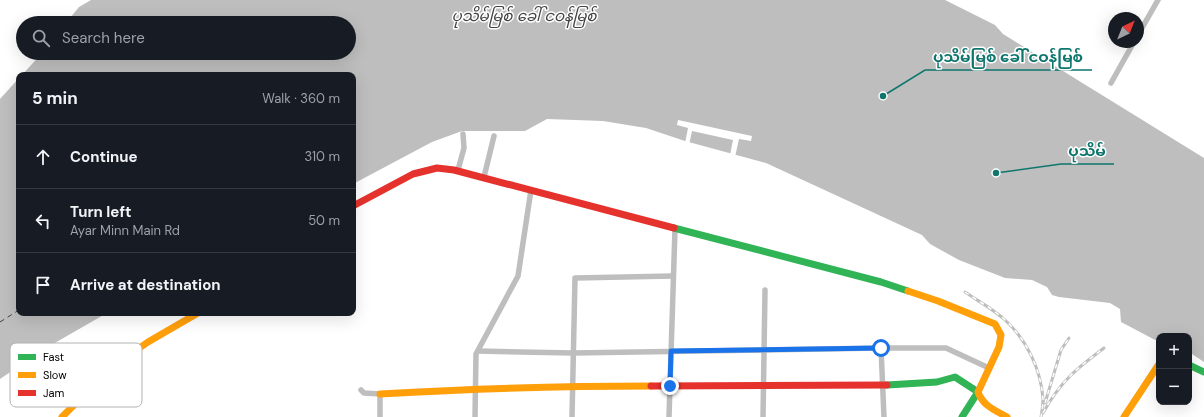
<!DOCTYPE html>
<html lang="en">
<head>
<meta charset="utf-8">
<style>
	:root { --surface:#171b24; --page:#20242c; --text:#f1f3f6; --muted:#9ea1a6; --line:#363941 }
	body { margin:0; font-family:"DM Sans","Noto Sans Myanmar",sans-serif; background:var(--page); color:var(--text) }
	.controls { position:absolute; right:12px; bottom:12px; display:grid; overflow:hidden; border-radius:8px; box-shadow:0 4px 16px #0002 }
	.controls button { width:36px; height:36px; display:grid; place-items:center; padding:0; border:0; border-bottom:1px solid var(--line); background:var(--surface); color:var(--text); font:20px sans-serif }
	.compass { position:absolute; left:1108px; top:12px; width:36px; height:36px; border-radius:50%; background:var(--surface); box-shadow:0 4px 16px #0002; rotate:43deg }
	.stop { position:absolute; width:12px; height:12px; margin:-9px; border:3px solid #1a73e8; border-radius:50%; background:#fff }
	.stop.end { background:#1a73e8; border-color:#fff; box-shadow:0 1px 4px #0008 }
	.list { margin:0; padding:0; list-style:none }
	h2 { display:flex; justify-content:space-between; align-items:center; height:52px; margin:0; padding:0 16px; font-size:17px }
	h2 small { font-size:13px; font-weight:400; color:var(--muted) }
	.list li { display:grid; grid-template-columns:26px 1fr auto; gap:12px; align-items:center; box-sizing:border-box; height:64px; padding:0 16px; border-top:1px solid var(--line) }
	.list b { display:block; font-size:15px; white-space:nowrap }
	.list p { margin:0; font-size:13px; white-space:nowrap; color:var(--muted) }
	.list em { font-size:13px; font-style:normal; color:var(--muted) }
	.icon { flex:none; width:22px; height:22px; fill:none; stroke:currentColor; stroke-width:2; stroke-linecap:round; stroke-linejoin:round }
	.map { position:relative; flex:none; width:1204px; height:417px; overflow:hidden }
	.search { position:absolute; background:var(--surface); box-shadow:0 4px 16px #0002; left:16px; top:16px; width:340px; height:44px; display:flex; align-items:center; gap:10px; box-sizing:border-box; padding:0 14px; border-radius:22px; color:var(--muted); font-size:15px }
	.panel { position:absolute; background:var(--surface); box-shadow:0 4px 16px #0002; left:16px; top:72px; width:340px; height:244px; border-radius:8px }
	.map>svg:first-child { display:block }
</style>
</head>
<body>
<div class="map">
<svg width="1204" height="417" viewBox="0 0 1204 417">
	<rect width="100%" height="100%" fill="#fff"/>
	<g fill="#bebebe">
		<polygon points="91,0 945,0 995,25 1003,34 1204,158 1204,362 1189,352 1189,336 1159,336 1159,342 1121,322 1120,309 1110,303 1059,297 1052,295 1047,287 1032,280 1005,278 959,260 930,244 922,235 766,163 685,141 646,128 603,121 547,119 525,131 462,131 432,142 353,184 353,75 22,75 42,53 349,53 349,23 66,23 79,7"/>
		<polygon points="19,78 19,313 107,313 46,348 0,379 0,99"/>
	</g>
	<polygon fill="#fff" points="678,120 752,136 751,141 739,139 735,157 730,155 733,140 692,131 689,145 685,143 688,128 677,125"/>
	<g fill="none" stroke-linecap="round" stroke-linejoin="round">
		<polyline stroke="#434343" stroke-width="1" stroke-dasharray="5 4" stroke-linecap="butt" points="0,322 19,310"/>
		<g stroke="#bebebe" stroke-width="5.5">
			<polyline points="1138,35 1158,0"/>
			<polyline points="1111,83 1134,42"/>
			<polyline points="458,170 464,148 463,134"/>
			<polyline points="484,177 494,136"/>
			<polyline points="881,348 884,417"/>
			<polyline points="478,351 573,353 881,348 946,348 989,368"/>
			<polyline points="361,390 364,393 380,394 380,417"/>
			<polyline points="475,417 476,354 518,276 531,190"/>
			<polyline points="572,417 575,278 673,276"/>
			<polyline points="669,417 675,229"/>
			<polyline points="763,417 765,290"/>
		</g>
		<g stroke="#30b455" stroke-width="7">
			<polyline points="674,228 881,282 908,291"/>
			<polyline points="1189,365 1204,372"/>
			<polyline points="887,385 937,382 955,377 978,392 962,417"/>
		</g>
		<g stroke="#ff9f0a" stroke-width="7">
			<path d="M908 291 938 301 995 324 1001 335 999 347 978 392C983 406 995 410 1007 417"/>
			<path d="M380 394C470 389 561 386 651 386"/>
			<polyline points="62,417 112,367 148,342 198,313"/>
			<polyline points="1124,417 1159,364"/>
		</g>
		<g stroke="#e5322d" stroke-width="7">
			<polyline points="353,206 413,174 437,168 454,170 674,228"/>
			<polyline points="651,386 887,385"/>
		</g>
		<g stroke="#bebebe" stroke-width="3">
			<g id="rail">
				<path d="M965 292C978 301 993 309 1005 320 1027 340 1041 370 1043 399 1043 405 1042 411 1041 417"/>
				<polyline points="1045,403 1061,350 1069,338"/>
				<path d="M1043 413C1060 382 1076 369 1104 348"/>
			</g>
		</g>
		<use href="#rail" stroke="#fff" stroke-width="1.5" stroke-dasharray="4.5" stroke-linecap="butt"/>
	</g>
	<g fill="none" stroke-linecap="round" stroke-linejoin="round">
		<polyline stroke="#1a73e8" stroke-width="5" points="670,386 671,351 881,348"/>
	</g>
	<g text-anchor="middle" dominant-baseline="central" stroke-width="3" stroke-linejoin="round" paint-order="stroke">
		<g font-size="15" font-style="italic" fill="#434343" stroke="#fff">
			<text x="524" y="16">ပုသိမ်မြစ် ခေါ် ငဝန်မြစ်</text>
		</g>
	</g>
	<rect x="10" y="343" width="132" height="64" rx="6" fill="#fff" stroke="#b2b2b2" stroke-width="1"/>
	<rect x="18" y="354" width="18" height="6" fill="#30b455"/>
	<rect x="18" y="372" width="18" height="6" fill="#ff9f0a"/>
	<rect x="18" y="390" width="18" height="6" fill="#e5322d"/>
	<g font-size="11" fill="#000">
		<text x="43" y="361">Fast</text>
		<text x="43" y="379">Slow</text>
		<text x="43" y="397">Jam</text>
	</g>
	<path fill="none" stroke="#0f766e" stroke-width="1.5" d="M883 96L925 70H1092M996 173L1061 164H1114"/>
	<g fill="#0f766e" stroke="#fff" stroke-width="1.5">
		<circle cx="883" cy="96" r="4"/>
		<circle cx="996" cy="173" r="4"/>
	</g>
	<g font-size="15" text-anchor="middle" font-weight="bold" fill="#0f766e" stroke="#fff" stroke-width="3" stroke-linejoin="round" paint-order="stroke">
		<text x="1008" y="62">ပုသိမ်မြစ် ခေါ် ငဝန်မြစ်</text>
		<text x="1087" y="156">ပုသိမ်</text>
	</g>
</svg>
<div class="controls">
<button>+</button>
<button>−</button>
</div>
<svg class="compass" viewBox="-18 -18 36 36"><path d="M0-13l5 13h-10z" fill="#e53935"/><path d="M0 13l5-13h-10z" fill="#9ea1a6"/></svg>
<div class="stop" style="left:881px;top:348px"></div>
<div class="stop end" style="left:670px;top:386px"></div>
<div class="search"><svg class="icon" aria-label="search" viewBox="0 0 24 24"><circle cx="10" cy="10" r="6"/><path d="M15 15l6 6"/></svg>Search here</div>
<section class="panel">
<h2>5 min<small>Walk · 360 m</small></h2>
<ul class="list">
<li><svg class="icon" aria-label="ahead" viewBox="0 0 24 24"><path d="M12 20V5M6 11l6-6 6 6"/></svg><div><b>Continue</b></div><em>310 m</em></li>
<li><svg class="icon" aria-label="left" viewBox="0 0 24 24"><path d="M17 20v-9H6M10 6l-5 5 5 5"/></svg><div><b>Turn left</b><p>Ayar Minn Main Rd</p></div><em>50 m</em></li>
<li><svg class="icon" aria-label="arrive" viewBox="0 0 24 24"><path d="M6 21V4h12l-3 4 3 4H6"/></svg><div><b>Arrive at destination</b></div></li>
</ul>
</section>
</div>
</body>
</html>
